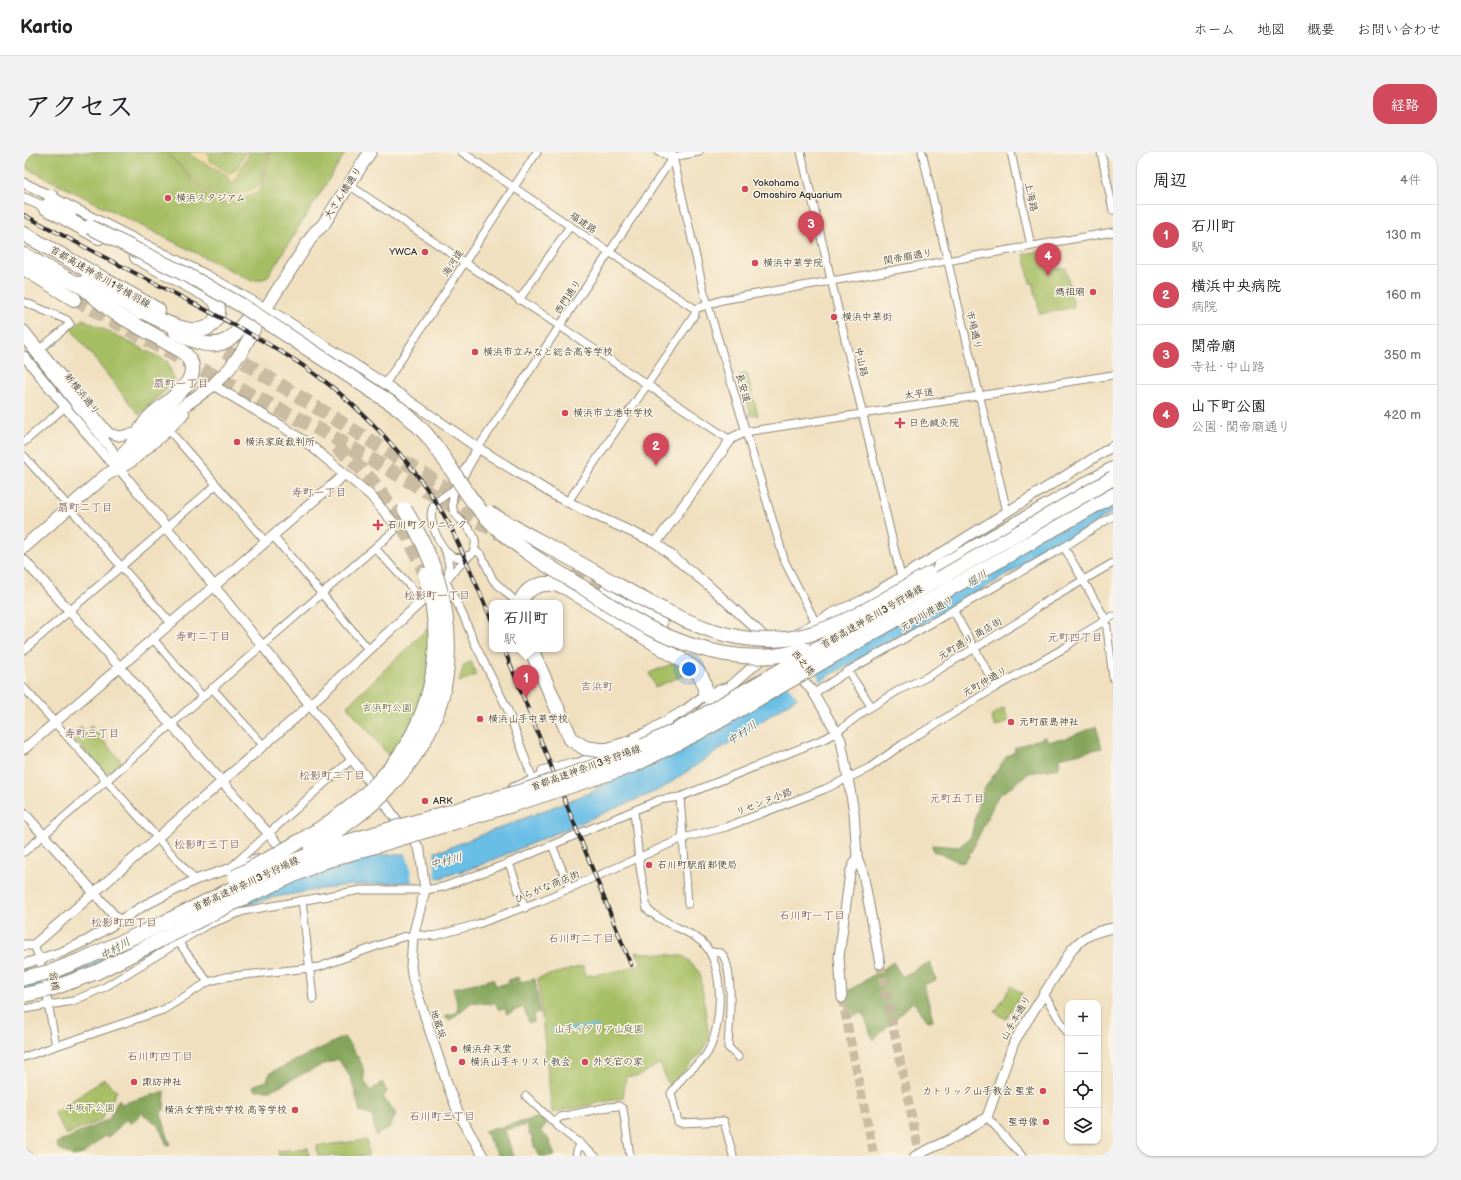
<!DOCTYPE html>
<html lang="ja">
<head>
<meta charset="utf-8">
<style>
	:root { --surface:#fff; --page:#f2f2f2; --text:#202124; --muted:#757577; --line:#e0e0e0; --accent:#d1495b }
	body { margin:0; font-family:"Balsamiq Sans","Klee One",sans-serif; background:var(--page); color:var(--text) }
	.controls { position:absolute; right:12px; bottom:12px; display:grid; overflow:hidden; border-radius:8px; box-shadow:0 1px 3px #0004 }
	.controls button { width:36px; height:36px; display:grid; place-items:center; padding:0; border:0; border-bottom:1px solid var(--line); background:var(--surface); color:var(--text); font:20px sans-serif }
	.you { position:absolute; left:665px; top:517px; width:14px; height:14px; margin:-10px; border:3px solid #fff; border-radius:50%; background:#1a73e8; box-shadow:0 0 0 6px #1a73e833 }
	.badge { display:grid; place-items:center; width:26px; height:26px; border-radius:50%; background:var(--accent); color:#fff; font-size:13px; font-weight:700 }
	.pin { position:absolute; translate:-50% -33px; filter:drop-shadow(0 1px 2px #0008) }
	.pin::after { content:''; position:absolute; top:21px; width:14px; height:12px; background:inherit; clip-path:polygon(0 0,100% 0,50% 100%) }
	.popup { position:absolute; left:465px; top:448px; width:74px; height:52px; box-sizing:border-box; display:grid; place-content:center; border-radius:8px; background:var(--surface); filter:drop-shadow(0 1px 3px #0005); font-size:13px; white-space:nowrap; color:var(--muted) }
	.popup b { font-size:15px; color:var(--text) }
	.popup::after { content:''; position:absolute; left:50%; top:100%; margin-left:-8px; border:8px solid transparent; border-top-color:var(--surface) }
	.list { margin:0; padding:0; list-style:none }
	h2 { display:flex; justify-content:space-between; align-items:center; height:52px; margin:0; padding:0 16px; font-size:17px }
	h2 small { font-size:13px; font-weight:400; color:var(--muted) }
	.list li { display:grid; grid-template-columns:26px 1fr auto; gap:12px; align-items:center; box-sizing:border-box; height:60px; padding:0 16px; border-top:1px solid var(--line) }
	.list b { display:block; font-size:15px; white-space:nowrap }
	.list p { margin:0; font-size:13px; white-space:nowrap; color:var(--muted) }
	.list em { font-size:13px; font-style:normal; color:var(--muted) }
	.icon { flex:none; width:22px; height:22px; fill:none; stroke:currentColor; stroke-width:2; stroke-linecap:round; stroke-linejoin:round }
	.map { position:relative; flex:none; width:1089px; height:1004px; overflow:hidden; border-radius:16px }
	header { display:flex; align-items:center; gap:24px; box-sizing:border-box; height:56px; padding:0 20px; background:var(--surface); border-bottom:1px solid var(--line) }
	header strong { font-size:19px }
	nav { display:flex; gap:22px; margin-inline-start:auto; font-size:14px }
	.intro { display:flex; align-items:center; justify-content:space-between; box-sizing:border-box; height:96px; padding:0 24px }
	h1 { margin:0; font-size:28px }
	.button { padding:10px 18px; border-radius:16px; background:var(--accent); color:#fff; font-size:14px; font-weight:700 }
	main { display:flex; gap:24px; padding:0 24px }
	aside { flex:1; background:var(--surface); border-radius:16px; box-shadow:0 1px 3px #0004 }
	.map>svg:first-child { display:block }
</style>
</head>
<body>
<header>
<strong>Kartio</strong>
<nav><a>ホーム</a><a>地図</a><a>概要</a><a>お問い合わせ</a></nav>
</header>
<div class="intro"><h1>アクセス</h1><a class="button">経路</a></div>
<main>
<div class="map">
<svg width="1089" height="1004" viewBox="0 0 1089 1004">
	<rect width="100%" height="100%" fill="#fcf5e5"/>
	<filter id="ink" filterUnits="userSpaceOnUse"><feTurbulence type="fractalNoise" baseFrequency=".025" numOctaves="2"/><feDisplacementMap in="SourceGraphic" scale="8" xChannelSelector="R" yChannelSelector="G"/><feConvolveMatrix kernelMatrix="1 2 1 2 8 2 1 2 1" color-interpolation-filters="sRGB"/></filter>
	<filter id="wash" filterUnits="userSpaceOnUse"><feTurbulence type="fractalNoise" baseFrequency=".012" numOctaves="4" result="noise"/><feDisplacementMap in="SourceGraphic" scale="16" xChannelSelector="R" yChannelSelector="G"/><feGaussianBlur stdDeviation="0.9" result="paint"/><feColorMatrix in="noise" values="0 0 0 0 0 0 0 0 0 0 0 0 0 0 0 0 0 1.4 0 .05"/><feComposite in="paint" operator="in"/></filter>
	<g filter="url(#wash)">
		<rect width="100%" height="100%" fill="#f0e0c0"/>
		<g fill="#a6be64" stroke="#687448">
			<polygon points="0,0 322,0 243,126 228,129 4,17 0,11"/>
			<polygon points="1029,97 1032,117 1042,116 1050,155 1016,162 1009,131 1006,131 1000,102"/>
			<polygon points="59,167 143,209 151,229 115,263 47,177"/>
			<polygon points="723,221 734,263 727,264 715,223"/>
			<path d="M404 476C407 505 404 538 391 566 385 579 375 592 366 605L323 554Z"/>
			<polygon points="447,509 452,523 435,530 440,513"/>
			<polygon points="650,511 663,522 631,535 625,521"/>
			<polygon points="980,556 985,569 971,575 967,564"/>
			<polygon points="57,574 61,579 67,574 98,610 82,623 47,583"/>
			<polygon points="612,800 660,804 676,821 685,886 678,900 645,935 636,911 613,925 602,924 599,946 528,961 514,826 559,814 561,824 600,818 618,811"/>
			<polygon points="987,834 998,841 982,867 971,860"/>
			<polygon points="80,927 93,939 77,968 42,983 30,961"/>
			<polygon points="343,988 344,1004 294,1004 293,994"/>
			<polygon points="284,996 285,1004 255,1004 254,999"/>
		</g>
		<g fill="#84a55a" stroke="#586842">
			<polygon points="1072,574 1078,596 1035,606 1035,616 1005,621 974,644 944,706 938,711 909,699 908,693 935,695 947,685 955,648 960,637 983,604 991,600 990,596 1021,585 1024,589 1041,587"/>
			<polygon points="869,810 878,825 906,810 912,828 900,833 909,868 904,869 889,850 849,888 839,861 824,866 820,847 826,838"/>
			<polygon points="494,825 496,830 511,827 516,862 509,861 510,870 505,871 499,855 483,862 481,857 474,857 471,850 467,852 448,850 425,869 420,864 432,861 434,855 429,836 469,827 472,834 484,831 484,828"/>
			<path d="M320 885C330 899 342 912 340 929L347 939 358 930 363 940 359 945 372 962 367 974 352 984 348 964 336 959 327 926 314 907 291 916 247 938H231L228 934 243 929 246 921Z"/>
			<polygon points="141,939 140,958 137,961 146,992 143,993 134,973 118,961 107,972 103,967 85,985 80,984 59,1002 48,1004 34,996 33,991 85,967 95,947 97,952"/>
			<polygon points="517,965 523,972 517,979 524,986 531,1004 515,1004 512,995 510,995 508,984 506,984 503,973 481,978 488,1001 491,1004 475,1004 460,979"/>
		</g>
		<g fill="#eeda9e" stroke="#8c8264">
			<path d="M141 0 189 45C206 46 221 41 236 33L245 0H247L236 39C222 46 206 52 190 51L189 48Z"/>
			<polygon points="166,0 184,0 185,8 204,21 211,19 222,0 226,0 214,21 214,26 209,30 205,28 203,23 166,3"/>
		</g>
		<polygon fill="#69bee6" stroke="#4a7488" points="1089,314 1089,360 932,453 803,525 637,637 454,714 416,726 386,730 315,734 246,746 203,758 87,818 31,844 0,849 0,821 45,811 95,788 293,706 381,702 419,698 570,639 642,593 748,517 881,438 924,415"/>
		<g fill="#f0e0c0">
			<polygon points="777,499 798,531 774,546 748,516"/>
			<polygon points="411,697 410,702 412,728 388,730 386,714 381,700"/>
		</g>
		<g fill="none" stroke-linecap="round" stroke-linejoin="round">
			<polyline stroke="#69bee6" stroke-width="2.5" points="527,878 574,874"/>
		</g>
	</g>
	<g filter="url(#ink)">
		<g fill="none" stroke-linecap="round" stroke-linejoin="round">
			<g stroke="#c9bca2" stroke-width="9" stroke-dasharray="9 4.5" stroke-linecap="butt">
				<polyline points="856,812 896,1004"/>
				<polyline points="818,846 850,1004"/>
			</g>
			<g stroke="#c9bca2" stroke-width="14" stroke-dasharray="14 7" stroke-linecap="butt">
				<polyline points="50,147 150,203 302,281 476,382"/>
				<polyline points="184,188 437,345"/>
				<path d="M312 295C356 328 381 372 401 423"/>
				<polyline points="547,421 582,440"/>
			</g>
			<g stroke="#8e8676" stroke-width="9">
				<g id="minor">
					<polyline points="438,0 546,74 671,157"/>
					<polyline points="634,0 649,5 675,0"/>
					<polyline points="648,0 680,140 761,410 792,471"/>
					<polyline points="777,0 877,425"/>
					<polyline points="898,0 983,360"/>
					<polyline points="987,0 1007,94"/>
					<polyline points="1077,0 1089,58"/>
					<polyline points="325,33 706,288"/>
					<polyline points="495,148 546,74"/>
					<polyline points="0,150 43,168 46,172 16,197"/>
					<polyline points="671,157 698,148 1089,80"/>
					<polyline points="361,232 513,0"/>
					<polyline points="144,277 242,390"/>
					<polyline points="721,280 1089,223"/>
					<polyline points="0,290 41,255"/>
					<polyline points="454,296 649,5"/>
					<polyline points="0,304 147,471"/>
					<path d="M431 337C429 344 426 354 431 362 440 374 459 383 448 402 442 404 437 407 430 405 418 402 402 366 409 355 414 347 423 342 431 337Z"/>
					<polyline points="543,351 671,162 671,157"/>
					<polyline points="249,384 345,498"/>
					<polyline points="1040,395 1082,468 1089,526"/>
					<polyline points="351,396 398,447"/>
					<polyline points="450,398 457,402 469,428 488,446"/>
					<polyline points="422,400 425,413 424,425"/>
					<polyline points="424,425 445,404"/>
					<polyline points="421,428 439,463 451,492 483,556 509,628"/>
					<polyline points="929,458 972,535"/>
					<polyline points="129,487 179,545"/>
					<polyline points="0,498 192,333"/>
					<polyline points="824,519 847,554"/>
					<polyline points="0,536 171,728"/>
					<polyline points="188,536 240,594"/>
					<polyline points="789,542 824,519 1040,395 1089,364"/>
					<polyline points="517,624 518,618 544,611 552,612"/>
					<polyline points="656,645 664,752"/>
					<path d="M610 659 615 709 623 757C638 772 662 776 678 790 702 812 699 877 682 903 676 911 667 917 660 924 656 929 651 936 647 941L654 970 657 971 700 969 709 1004"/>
					<polyline points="528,693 546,737"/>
					<polyline points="0,700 370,379 369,370"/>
					<polyline points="485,711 501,756"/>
					<polyline points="206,716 328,607"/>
					<polyline points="278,748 289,847"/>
					<polyline points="155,791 184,830"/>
					<path d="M687 800 697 801C711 814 705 875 704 895L714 905"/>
					<polyline points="1020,842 1044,882"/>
					<polyline points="0,857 49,849 81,835 183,773 220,759 337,738 401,738 419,735 485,711 635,648 656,645 802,586 814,579 842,558 877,537 901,526 1001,466 1013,455 1089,411"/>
					<polyline points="32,894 139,858 184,830 201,825 295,815 378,785 396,783 410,784 454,772 519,748 659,686 702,675 801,637 845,616 879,592 972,535 1042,495 1057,483 1089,464"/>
					<polyline points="0,905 32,894 16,808 10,793"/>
					<polyline points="502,944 537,977 571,1004"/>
					<polyline points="963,965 998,1004"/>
					<polyline points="530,970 536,965 584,955 595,954 599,957 606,1004"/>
					<polyline points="0,1001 4,1004"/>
					<polyline points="552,1004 555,990"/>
				</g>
			</g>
			<g stroke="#8e8676" stroke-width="11">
				<g id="tertiary">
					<polyline points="0,31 184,124 257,165 361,232 454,296 530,343 564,360 632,391 684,433 751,494 760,505"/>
					<polyline points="0,46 21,55"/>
					<polyline points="0,178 85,281 95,284 117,280"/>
					<polyline points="0,186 88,298 94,315"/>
					<polyline points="0,204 81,304 94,315 286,553 348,633 374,670 385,679 396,699 401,738 389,784 387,815 389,828 425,937 434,960 459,1004"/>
					<polyline points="189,233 258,274 287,294 346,343 369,370"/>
					<polyline points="431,337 454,296"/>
					<polyline points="632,391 708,286 721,280"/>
					<polyline points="0,408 261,700"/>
					<polyline points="774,481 809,461 837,449 909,406 1089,294"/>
					<polyline points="772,519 789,540 817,588 830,660 833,705 826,721 815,805 818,846"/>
					<polyline points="678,559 741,504"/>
					<polyline points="603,589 625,579 661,558 681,543 701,536"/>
					<polyline points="0,597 321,322"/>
					<polyline points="489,636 553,612 581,599"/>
					<polyline points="0,661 95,769"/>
					<polyline points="263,700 292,697"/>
					<polyline points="833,705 839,721 856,812"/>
					<polyline points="0,793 10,793 278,560 424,425"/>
					<polyline points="0,812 38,800 64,788 121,753 171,728 235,707"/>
					<path d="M891 1004 935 983 963 965 990 890 1048 797C1060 784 1072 779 1089 776"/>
				</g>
			</g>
			<g stroke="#8e8676" stroke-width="14">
				<g id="primary">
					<polyline points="94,315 100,300 132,274 189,233 205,217 218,199 242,156 290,81 299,73 346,0"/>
					<polyline points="0,395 82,323 107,309 144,277 159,261"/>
				</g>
			</g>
			<g stroke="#8e8676" stroke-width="16">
				<g id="motorway">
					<polyline points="27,45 35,55 45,63"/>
					<polyline points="21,55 75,85"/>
					<polyline points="0,82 134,158"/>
					<path d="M0 103 59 135 89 160 158 199C188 226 143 248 126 265 119 272 114 284 108 293"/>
					<polyline points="0,116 50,147"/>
					<polyline points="62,129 117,160"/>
					<path d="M110 155C129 164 180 196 193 165 196 157 194 152 189 146L113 105"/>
					<path d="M152 180C170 190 191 200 209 184 215 179 219 171 226 165 230 162 237 159 242 156"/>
					<polyline points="1009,389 1089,343"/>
					<polyline points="916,415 1089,317"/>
					<polyline points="582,440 636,471"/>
					<path d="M496 451C504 431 525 428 543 436L670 516C679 525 681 531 681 543"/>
				</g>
			</g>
			<use href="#minor" stroke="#fff" stroke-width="7"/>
			<use href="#tertiary" stroke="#fff" stroke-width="9"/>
			<use href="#primary" stroke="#fff" stroke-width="12"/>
			<use href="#motorway" stroke="#fff" stroke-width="14"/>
			<g stroke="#2b2b2b" stroke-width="4">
				<g id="rail">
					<path d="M0 63C49 89 97 114 146 139 189 162 234 184 275 211 332 248 392 312 425 372 441 404 454 437 468 469"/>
					<polyline points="480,497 607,813"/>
				</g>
			</g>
			<use href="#rail" stroke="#fcf5e5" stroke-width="2.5" stroke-dasharray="8" stroke-linecap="butt"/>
			<g stroke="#8e8676" stroke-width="16" stroke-linecap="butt">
				<g id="motorway-bridge">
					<path d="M66 75 165 124 217 153 376 257C387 267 398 276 406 287 427 313 441 344 465 368 490 394 524 414 555 433 578 447 601 464 625 476 671 499 730 515 780 497"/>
					<path d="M465 361C501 382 538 401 574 422 638 457 708 505 786 482 828 470 867 443 905 422"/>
					<polyline points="507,497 547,587 561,596 575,598 584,598 610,590"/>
					<path d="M287 696C316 677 347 657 370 630 444 549 436 447 381 358"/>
					<path d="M211 725C294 680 382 637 406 536 415 498 413 460 401 423"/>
					<polyline points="0,826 29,819 62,806 129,776 246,718 309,694 505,637 592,607 661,574 1089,326"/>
					<polyline points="0,843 27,837 73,820 219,746 301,709 491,652 610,613 685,575 1009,389"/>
				</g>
			</g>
			<use href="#motorway-bridge" stroke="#fff" stroke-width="14"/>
		</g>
	</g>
	<g fill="#d1495b" stroke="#fcf5e5" stroke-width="1.5">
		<circle cx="721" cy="37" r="4"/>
		<circle cx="144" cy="46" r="4"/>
		<circle cx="401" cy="100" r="4"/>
		<circle cx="731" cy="111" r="4"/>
		<circle cx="1069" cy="140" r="4"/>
		<circle cx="810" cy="165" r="4"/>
		<circle cx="451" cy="200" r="4"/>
		<circle cx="541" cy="261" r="4"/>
		<path d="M874 265h4v4h4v4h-4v4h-4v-4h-4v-4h4z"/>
		<circle cx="213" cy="290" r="4"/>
		<path d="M352 367h4v4h4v4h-4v4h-4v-4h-4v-4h4z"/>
		<circle cx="456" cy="567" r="4"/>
		<circle cx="987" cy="570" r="4"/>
		<circle cx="401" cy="649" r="4"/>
		<circle cx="625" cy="713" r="4"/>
		<circle cx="430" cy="897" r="4"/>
		<circle cx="438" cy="910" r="4"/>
		<circle cx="561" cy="910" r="4"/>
		<circle cx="110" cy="930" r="4"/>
		<circle cx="1019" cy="939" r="4"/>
		<circle cx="271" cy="958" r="4"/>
		<circle cx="1022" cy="970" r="4"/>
	</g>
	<g text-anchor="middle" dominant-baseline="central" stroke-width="3" stroke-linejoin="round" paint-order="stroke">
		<g font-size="10" fill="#2b2b2b" stroke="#fcf5e5" text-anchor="start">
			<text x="729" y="31">Yokohama<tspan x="729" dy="12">Omoshiro Aquarium</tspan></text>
			<text x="152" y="46">横浜スタジアム</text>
			<text x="393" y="100" text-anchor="end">YWCA</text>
			<text x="739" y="111">横浜中華学院</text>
			<text x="1061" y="140" text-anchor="end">媽祖廟</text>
			<text x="818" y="165">横浜中華街</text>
			<text x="459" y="200">横浜市立みなと総合高等学校</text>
			<text x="549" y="261">横浜市立港中学校</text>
			<text x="885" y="271">日色鍼灸院</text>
			<text x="221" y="290">横浜家庭裁判所</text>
			<text x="363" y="373">石川町クリニック</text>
			<text x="464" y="567">横浜山手中華学校</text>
			<text x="995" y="570">元町嚴島神社</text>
			<text x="409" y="649">ARK</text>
			<text x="633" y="713">石川町駅前郵便局</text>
			<text x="438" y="897">横浜弁天堂</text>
			<text x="446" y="910">横浜山手キリスト教会</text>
			<text x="569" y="910">外交官の家</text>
			<text x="118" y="930">諏訪神社</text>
			<text x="1011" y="939" text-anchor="end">カトリック山手教会 聖堂</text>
			<text x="263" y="958" text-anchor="end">横浜女学院中学校 高等学校</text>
			<text x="1014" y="970" text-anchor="end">聖母像</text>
		</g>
		<g font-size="10" fill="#2b2b2b" stroke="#fcf5e5">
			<text transform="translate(319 41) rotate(-57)">大さん橋通り</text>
			<text transform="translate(1007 45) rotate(78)">上海路</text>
			<text transform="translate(559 71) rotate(34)">福建路</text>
			<text transform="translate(884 105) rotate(-10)">関帝廟通り</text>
			<text transform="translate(429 111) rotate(-57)">海河道</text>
			<text transform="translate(76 125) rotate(30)">首都高速神奈川1号横羽線</text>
			<text transform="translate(544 145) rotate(-56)">西門通り</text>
			<text transform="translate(950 178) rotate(77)">市場通り</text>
			<text transform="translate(837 210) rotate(77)">中山路</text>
			<text transform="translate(719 236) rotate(74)">長安道</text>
			<text transform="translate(58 242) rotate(51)">新横浜通り</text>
			<text transform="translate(895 242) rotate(-8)">太平道</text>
			<text transform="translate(903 462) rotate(-30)">元町川岸通り</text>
			<text transform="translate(848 465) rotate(-30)">首都高速神奈川3号狩場線</text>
			<text transform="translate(946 487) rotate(-31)">元町通り 商店街</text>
			<text transform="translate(779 511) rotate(50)">西之橋</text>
			<text transform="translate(961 530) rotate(-30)">元町仲通り</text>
			<text transform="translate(562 616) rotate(-20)">首都高速神奈川3号狩場線</text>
			<text transform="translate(740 650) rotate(-21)">リセンヌ小路</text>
			<text transform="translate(222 732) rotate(-25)">首都高速神奈川3号狩場線</text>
			<text transform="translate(523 735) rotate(-23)">ひらがな商店街</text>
			<text transform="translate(30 829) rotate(80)">翁橋</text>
			<text transform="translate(992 866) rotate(-60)">山手本通り</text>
			<text transform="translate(414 872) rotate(72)">地蔵坂</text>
		</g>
		<g font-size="10" fill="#50573c" stroke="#fcf5e5">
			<text x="363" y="556">吉浜町公園</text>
			<text x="575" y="877">山手イタリア山庭園</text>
			<text x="66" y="956">牛坂下公園</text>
		</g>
		<g font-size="11" fill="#6c5463" stroke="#fcf5e5">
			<text x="157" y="231">扇町一丁目</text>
			<text x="295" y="340">寿町一丁目</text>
			<text x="61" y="355">扇町二丁目</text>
			<text x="413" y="443">松影町一丁目</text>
			<text x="179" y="484">寿町二丁目</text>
			<text x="1051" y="485">元町四丁目</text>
			<text x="573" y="534">吉浜町</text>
			<text x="68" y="581">寿町三丁目</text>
			<text x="308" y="623">松影町二丁目</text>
			<text x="933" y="646">元町五丁目</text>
			<text x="183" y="692">松影町三丁目</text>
			<text x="788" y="763">石川町一丁目</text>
			<text x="100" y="770">松影町四丁目</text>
			<text x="557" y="786">石川町二丁目</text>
			<text x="136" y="904">石川町四丁目</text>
			<text x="418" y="964">石川町三丁目</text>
		</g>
		<g font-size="11" font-style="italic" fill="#3e5763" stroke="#fcf5e5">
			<text transform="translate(953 427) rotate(-32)">堀川</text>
			<text transform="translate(718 581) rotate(-34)">中村川</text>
			<text transform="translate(422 709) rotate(-14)">中村川</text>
			<text transform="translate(91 797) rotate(-31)">中村川</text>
		</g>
	</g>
</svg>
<div class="controls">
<button>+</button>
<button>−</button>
<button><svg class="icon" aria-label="locate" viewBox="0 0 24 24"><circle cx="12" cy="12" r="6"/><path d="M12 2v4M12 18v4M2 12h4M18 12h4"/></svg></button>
<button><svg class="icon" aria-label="layers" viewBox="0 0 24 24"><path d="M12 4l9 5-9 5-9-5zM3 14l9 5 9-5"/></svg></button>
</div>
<div class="you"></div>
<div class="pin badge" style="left:502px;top:546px">1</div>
<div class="popup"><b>石川町</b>駅</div>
<div class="pin badge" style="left:632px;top:314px">2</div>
<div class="pin badge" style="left:787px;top:92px">3</div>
<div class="pin badge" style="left:1024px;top:124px">4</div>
</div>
<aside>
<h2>周辺<small>4件</small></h2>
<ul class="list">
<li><span class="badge">1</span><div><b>石川町</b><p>駅</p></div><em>130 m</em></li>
<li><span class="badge">2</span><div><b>横浜中央病院</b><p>病院</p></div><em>160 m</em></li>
<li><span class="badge">3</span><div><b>関帝廟</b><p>寺社 · 中山路</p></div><em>350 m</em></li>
<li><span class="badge">4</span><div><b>山下町公園</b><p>公園 · 関帝廟通り</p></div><em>420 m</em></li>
</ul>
</aside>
</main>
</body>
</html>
